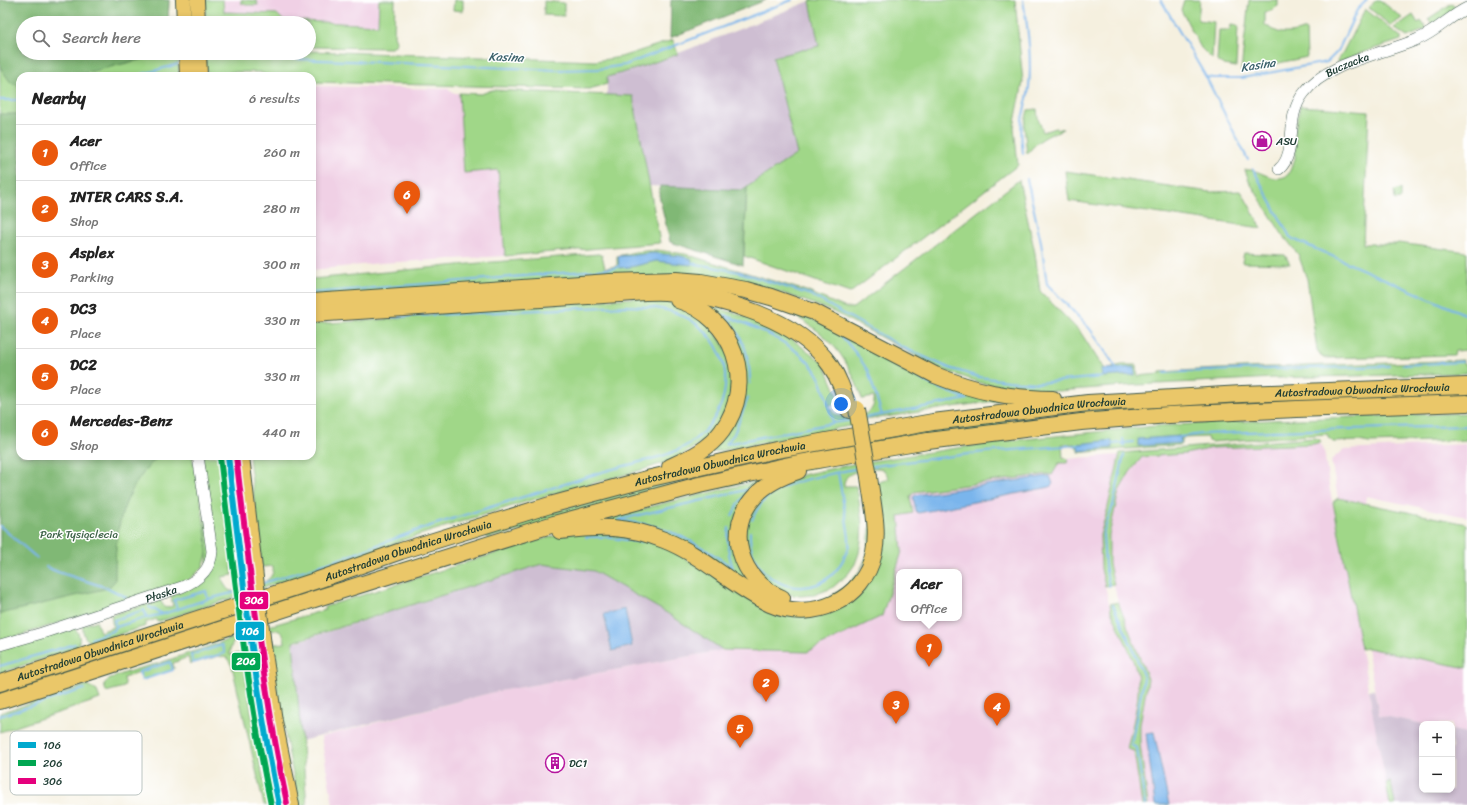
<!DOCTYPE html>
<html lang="en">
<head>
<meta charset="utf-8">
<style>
	:root { --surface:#fff; --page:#f6f6f6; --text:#222; --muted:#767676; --line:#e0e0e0; --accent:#ea580c }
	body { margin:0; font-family:Sriracha,sans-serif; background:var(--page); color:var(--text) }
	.controls { position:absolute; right:12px; bottom:12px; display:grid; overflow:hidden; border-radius:8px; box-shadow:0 2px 6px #0003 }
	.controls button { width:36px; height:36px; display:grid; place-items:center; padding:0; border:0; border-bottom:1px solid var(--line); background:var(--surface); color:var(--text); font:20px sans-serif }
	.you { position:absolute; left:841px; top:404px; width:14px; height:14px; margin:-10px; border:3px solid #fff; border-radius:50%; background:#1a73e8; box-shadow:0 0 0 6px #1a73e833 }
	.badge { display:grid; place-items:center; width:26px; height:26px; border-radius:50%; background:var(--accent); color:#fff; font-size:13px; font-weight:700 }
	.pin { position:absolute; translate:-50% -33px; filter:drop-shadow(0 1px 2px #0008) }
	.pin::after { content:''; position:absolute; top:21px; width:14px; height:12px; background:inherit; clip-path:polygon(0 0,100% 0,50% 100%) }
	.popup { position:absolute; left:896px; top:569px; width:66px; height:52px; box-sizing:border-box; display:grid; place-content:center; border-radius:8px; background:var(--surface); filter:drop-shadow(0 1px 3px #0005); font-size:13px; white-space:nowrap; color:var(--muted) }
	.popup b { font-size:15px; color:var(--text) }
	.popup::after { content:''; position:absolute; left:50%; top:100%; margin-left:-8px; border:8px solid transparent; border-top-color:var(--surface) }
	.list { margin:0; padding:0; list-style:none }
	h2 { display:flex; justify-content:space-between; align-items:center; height:52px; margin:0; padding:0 16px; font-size:17px }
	h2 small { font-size:13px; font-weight:400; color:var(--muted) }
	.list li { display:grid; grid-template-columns:26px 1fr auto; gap:12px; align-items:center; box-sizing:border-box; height:56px; padding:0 16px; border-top:1px solid var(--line) }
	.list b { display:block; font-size:15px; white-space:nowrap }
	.list p { margin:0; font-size:13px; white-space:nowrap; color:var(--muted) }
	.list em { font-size:13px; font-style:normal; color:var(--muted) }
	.icon { flex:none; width:22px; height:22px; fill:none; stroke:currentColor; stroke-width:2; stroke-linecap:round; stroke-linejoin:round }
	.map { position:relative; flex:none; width:1467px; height:805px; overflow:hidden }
	.search { position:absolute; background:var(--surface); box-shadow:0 2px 6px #0003; left:16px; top:16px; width:300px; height:44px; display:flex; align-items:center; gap:10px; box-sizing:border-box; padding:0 14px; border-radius:22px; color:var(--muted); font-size:15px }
	.panel { position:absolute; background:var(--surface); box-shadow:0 2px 6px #0003; left:16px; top:72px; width:300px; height:388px; border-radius:12px }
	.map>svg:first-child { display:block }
</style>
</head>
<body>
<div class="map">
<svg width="1467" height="805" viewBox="0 0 1467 805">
	<rect width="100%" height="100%" fill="#fff"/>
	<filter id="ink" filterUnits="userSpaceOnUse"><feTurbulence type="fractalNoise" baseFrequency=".025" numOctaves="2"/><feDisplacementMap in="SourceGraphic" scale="8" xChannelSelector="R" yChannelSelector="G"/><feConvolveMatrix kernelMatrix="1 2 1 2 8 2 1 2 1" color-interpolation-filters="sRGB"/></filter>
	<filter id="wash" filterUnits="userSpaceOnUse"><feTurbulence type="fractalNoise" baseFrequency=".012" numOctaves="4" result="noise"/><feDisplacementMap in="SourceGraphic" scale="16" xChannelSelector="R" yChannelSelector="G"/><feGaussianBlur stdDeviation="0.9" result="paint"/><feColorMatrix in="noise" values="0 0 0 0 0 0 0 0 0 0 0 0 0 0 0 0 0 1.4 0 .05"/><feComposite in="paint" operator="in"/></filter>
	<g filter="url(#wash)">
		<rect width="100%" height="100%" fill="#f5f0df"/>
		<g fill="#f0d0e5" fill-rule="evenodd">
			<polygon points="223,0 379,0 378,25 283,20 277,14 223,12"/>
			<polygon points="312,86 448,89 455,93 459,93 464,172 498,170 505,256 381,263 312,270"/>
			<polygon points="1320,443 1324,450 1329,485 1357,628 1390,805 1148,805 1140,744 1140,725 1148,679 1118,602 1109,564 1109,535 1119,491 1125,480 1142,457 1185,454 1213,448"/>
			<polygon points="1467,444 1467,517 1366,496 1365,503 1338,498 1331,460 1344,450"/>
			<path d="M1119 455 1107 511 1100 535 1101 569 1111 611 1134 662 1139 680 1138 695 1127 749 1134 751 1142 805H333L321 737 494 692 724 650 807 652 902 551 896 481 1065 459ZM899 572H959V618H899Z"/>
			<polygon points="1367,648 1467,668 1467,733 1452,730 1452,724 1424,724 1379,715"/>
		</g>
		<g fill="#cebed2">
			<polygon points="810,1 819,46 773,57 797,154 743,190 649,186 633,96 607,95 607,77 632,70 684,51"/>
			<polygon points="542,564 594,571 667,613 723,650 494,692 301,741 293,643"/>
			<polygon points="1374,689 1379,715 1424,724 1422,724 1422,790 1452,790 1452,730 1467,733 1467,805 1395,805 1391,782 1386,783 1373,716 1369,690"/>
		</g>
		<g fill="#a0d788" stroke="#608a5e">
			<polygon points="0,0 169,0 168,23 23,23 23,53 178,53 179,74 178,76 20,76 20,456 192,456 199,487 208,551 203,567 189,580 0,642"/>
			<path d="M206 0H223L224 12 277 14 283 20 378 25 379 0H395L394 36C397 41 397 46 391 48L309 47V23H205Z"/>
			<polygon points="241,0 257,1 258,5 246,5 241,3"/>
			<polygon points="454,0 463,0 463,11 453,10"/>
			<polygon points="813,0 1015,0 1023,82 1014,127 1018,165 850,293 744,256 747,187 797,154 773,57 819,46 810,1"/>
			<polygon points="1184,0 1200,0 1198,20 1214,22 1212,59 1201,48 1181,10"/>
			<path d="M1249 0H1278V6L1270 11 1265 12V26C1270 27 1270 28 1274 30 1283 36 1297 32 1306 29L1307 57 1241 71Z"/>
			<polygon points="1376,0 1380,0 1402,18 1391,26 1369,8"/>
			<polygon points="544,1 564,3 564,16 544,15"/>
			<polygon points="1452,3 1456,8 1432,25 1428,19"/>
			<polygon points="1365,9 1401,37 1401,40 1361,53 1338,63 1337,61 1341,56"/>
			<polygon points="1413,15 1418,23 1421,21 1427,29 1407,37 1394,28"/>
			<polygon points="1231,25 1238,26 1236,67 1224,65 1217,61 1219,30 1230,30"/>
			<polygon points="673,40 678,54 632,70 607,77 607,84 589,89 312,82 312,76 269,76 259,72 228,72 211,75 208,73 206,69 205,53 309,53 309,51 595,61 621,57"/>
			<polygon points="492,90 633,96 660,243 505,256 498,170 464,173 459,93 481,94"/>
			<path d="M1300 106 1369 111 1363 244H1396L1398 243 1467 252V350L1455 351 1454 355 1323 358 1317 350 1307 279 1298 254 1282 234 1250 183 1245 170C1261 168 1272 185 1288 175L1295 159V130Z"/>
			<path d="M1037 109 1038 118 1043 132 1055 128 1063 129C1045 137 1039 139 1027 154L1024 126 1028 110Z"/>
			<polygon points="1065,171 1189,189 1211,192 1241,191 1262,228 1069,201"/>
			<path d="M1019 180 1035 253 1040 291 1081 333 1104 369 1122 365H1137L1138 376 1160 374V372C1261 366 1362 365 1463 360V364H1467V373L1275 378 1137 385 1058 391 1021 390 981 383 940 369 836 313C798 297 761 285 720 277L312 297V279L480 263 599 254 602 255 605 268 617 266V256L635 252 657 250 685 254 806 291 846 308H853Z"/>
			<polygon points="1401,189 1401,199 1395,200 1394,191"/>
			<polygon points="1244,253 1285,255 1290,264 1243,263 1242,262"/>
			<path d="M760 297 1001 400 864 420 865 423 708 453 744 383 700 302 774 326 824 363 841 403 829 405C834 418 843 418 855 416 867 415 875 411 874 397L862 399C842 338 813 325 760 297Z"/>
			<path d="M633 298 662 300 675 303 706 319 731 358 732 398 713 435 676 459 645 469 535 499 460 522 410 538 349 560 157 622 156 619 145 623 146 626 94 642C85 642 82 633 83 625L96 621 100 632 113 627 111 615 160 600 165 608 173 606 171 596 208 575 203 458 204 456H220L233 575 222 577C224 584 227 593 235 591 248 587 276 585 273 566L262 567 249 456H312V324L392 319 462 310Z"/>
			<polygon points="1467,392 1467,397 1015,423 487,538 485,532 611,495 740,463 924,429 1130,406"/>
			<path d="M1467 413V440L1369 443 1359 441 1333 442 1329 438 1327 434 1211 442 1208 441 1207 437 1182 438V444L1180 445 1087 452H1079L1075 444H1062L1063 458 1068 459 1067 463H1059L1052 475 1048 474 914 492 910 497 913 513 899 516 902 551 882 616 807 652 723 650 667 613 594 571 542 564 293 642 307 805H299L278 698 271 647 273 644 285 643C284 623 265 630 253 634 246 636 237 637 233 643 230 647 230 651 230 655L242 653 258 754 269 805H264L234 675 232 666 227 658 219 656 190 664 188 657 173 663 174 669 173 670 142 680 139 672 124 678 125 683 124 687 106 692 104 684C111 675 145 667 157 664L269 626 325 610 324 607 535 541 559 535 590 531 659 543 776 612 862 590 876 483 889 479C887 475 886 471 882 469 876 466 854 471 849 475 845 478 844 482 844 486H856L857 493H858L862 524 861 540 859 553 855 564 848 574 832 588 814 595 800 596 786 594 780 592 750 564 744 531 759 497 802 475 811 473 853 464 950 449 1006 441 1156 426 1271 420Z"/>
			<polygon points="1314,438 1319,439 1321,442 1313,444 1213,448 1185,454 1142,457 1130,472 1119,491 1109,535 1109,564 1114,584 1105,586 1101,569 1100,535 1107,511 1120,453"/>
			<polygon points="763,480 735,547 785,601 804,604 827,599 848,585 861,569 871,547 854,584 818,605 777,602 710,560 599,521 665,503"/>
			<polygon points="1338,498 1467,524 1467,668 1367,648 1361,649 1333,502"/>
			<path d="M1118 602 1148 679 1140 725V744L1148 805H1142L1134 751 1127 749C1131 729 1140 701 1138 681 1137 663 1119 629 1111 611L1110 604Z"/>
			<path d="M74 628C80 633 82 643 75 648L0 673V649Z"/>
			<polygon points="87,685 97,691 100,699 0,732 0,713"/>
			<polygon points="1391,782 1395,805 1390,805 1386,783"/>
		</g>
		<g fill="#80b874" stroke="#507a54">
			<polygon points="0,0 169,0 168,23 23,23 23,53 167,53 74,76 20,76 20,86 11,83 0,67"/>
			<polygon points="671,0 766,0 670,38"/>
			<path d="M0 114H20V456H158C120 495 115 528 115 581L108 588 0 614Z"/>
			<polygon points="660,186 743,190 747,187 743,265 670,242 659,195"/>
		</g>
		<g fill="#7ab5ec" stroke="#4c7990">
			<path d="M653 253 681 256 692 259 691 265 656 261 631 267 619 268 618 256C630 256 641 254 653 253Z"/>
			<polygon points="1135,367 1135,375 1102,377 1101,369"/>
			<polygon points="1180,436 1181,443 1138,446 1138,439"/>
			<polygon points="1112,440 1112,448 1079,451 1078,444"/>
			<polygon points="1048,476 1050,476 1053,484 1050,487 918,513 916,511 913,497 916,495"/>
			<polygon points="625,609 632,646 612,651 604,614"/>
			<polygon points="1154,732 1169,805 1155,805 1146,733"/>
		</g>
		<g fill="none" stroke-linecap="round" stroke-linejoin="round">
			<g stroke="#7ab5ec" stroke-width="2">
				<path d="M1023 0C1028 28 1032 58 1029 87 1028 98 1024 109 1022 120 1020 131 1022 143 1023 154"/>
				<polyline points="1161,0 1206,77 1213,78 1242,78 1327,62 1338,51 1357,10 1367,0"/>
				<polyline points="206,56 378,62 557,70 598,69 625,65 792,0"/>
				<polyline points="136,76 178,64"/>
				<polyline points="1206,77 1248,160"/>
				<polyline points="0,100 20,100"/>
				<polyline points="1253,169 1290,237 1293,239 1467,315"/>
				<polyline points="1027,179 1041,242 1047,284 1090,329 1117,369"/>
				<polyline points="691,263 739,272 811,295 904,348 949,368 979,377 1008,381 1038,383 1102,377"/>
				<polyline points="312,293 598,270 615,268 619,266"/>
				<polyline points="841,335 858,356 868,371 882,415"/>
				<polyline points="876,353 885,359"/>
				<polyline points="1402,365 1462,362"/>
				<path d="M1164 373C1239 368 1314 369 1389 366"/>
				<path d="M748 398 734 434 726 444 833 423C829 409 826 393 820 379 804 345 757 329 725 315 743 337 750 354 750 383"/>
				<polyline points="864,418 967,399 934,386 896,365"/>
				<polyline points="833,423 852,420"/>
				<polyline points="1180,437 1201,434 1271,431 1467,426"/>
				<polyline points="1123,439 1124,446"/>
				<polyline points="1112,444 1133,442"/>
				<polyline points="873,466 985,452 1079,445"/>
				<path d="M752 520C764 488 791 483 821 476 834 473 847 470 861 468"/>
				<polyline points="0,526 37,558"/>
				<path d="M729 528C727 542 728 555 733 568 709 551 681 533 652 526 641 523 630 522 618 520L750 489 738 504 732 516"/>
				<path d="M750 532C747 587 818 609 843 560 845 555 848 550 849 546 850 537 847 527 846 518 843 503 841 488 838 473"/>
				<polyline points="586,537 604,537 640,542"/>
				<polyline points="46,567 58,572 108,588 126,597"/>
				<path d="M263 583C291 574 320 566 349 556 376 546 403 535 430 526 479 510 528 496 577 480 594 474 611 469 628 465 650 459 675 455 693 441 741 405 735 338 679 314 662 307 644 307 627 306L392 317"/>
				<polyline points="1109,586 1105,565 1103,534 1113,505 1124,455"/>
				<polyline points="208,599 240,591"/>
				<polyline points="1113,605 1133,649 1144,678 1131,745 1137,748 1145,805"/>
				<polyline points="149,607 163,614 149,617"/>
				<polygon points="144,610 147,617 116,627 114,620"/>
				<polyline points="163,614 208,599 206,591 174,600 177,608"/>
				<polyline points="91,639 112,631 116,627"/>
				<polygon points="222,645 225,653 193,663 191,655"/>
				<polygon points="170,662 173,670 142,680 139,672"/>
				<polyline points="0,666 75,644"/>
				<polyline points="0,716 84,689"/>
			</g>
		</g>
	</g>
	<g filter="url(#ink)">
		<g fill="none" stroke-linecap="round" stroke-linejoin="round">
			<g stroke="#3f584e" stroke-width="12">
				<g id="minor">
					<path id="s1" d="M1279 169C1293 158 1290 131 1294 114 1296 106 1299 99 1304 93 1327 62 1384 54 1418 39 1436 32 1450 16 1467 8"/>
					<path id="s2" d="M0 645 42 633 182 587C199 580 211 570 212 551L198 456"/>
				</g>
			</g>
			<g stroke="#3f584e" stroke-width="16">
				<g id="major">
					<polyline points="183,0 184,23"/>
					<polyline points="197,0 198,23"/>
					<polyline points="186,53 187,76"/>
					<polyline points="199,53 200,76"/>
					<polyline points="228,456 243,573"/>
					<polyline points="242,456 255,569"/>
					<polyline points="264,646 275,721 292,805"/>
					<polyline points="251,650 268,755 279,805"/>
				</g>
			</g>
			<g stroke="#3f584e" stroke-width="18">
				<g id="highway">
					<path d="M312 302 610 282 676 280 701 282 746 290 771 297 814 312 935 375C977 392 1008 398 1053 399"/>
					<path d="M312 314 619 294C634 293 650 291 665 292 720 296 798 319 830 365 840 379 844 394 849 410"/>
					<path d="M670 467C689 458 709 449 722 431 757 383 734 317 678 300"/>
					<path d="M560 531C600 526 626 525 664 540 703 555 733 587 770 604 813 623 864 600 874 553 879 528 872 502 869 477"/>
					<path d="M782 598C740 581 723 529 756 495 767 483 783 476 798 471"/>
					<path id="s3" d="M0 683 318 580 401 551 550 505 651 478 776 450 933 422 1088 403 1242 394 1467 386"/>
					<polyline points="0,701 321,597 554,524 699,485 794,464 928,441 1081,422 1169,415 1297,409 1467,403"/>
				</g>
			</g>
			<use href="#minor" stroke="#fff" stroke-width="11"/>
			<use href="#major" stroke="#eac769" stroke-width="14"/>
			<use href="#highway" stroke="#eac769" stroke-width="16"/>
			<g stroke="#3f584e" stroke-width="16" stroke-linecap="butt">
				<g id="major-bridge">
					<polyline points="255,569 264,646"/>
					<polyline points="243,573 251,650"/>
				</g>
			</g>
			<g stroke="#3f584e" stroke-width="18" stroke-linecap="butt">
				<polyline id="highway-bridge" points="857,409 869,477"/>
			</g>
			<use href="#major-bridge" stroke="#eac769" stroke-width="14"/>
			<use href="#highway-bridge" stroke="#eac769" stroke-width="16"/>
			<g stroke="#fff" stroke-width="9">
				<path id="bus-1" d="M228 456C242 573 255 690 279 805"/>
			</g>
			<g stroke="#fff" stroke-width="9">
				<path id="bus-2" d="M220 457C234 573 247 690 271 805"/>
			</g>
			<g stroke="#fff" stroke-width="9">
				<path id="bus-3" d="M236 456C250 572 263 689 287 803"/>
			</g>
			<use href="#bus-1" stroke="#00a9ce" stroke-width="6"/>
			<use href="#bus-2" stroke="#00a651" stroke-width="6"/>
			<use href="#bus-3" stroke="#e5007d" stroke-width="6"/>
		</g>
	</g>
	<defs>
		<g id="shop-ring" transform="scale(1)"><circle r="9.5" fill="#fff" stroke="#b5179e" stroke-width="1.5"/><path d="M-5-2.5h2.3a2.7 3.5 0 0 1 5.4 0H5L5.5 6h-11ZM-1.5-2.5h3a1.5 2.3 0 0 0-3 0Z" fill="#b5179e"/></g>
		<g id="building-ring" transform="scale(1)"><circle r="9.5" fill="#fff" stroke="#b5179e" stroke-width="1.5"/><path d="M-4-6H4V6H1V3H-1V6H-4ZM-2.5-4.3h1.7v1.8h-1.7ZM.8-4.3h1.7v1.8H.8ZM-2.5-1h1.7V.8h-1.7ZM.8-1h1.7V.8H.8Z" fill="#b5179e"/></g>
	</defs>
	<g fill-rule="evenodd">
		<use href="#shop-ring" x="1262" y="141"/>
		<use href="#building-ring" x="555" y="763"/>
	</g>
	<g text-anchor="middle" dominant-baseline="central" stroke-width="3" stroke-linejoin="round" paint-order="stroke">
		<g font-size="11" fill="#1f3d34" stroke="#fff">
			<text stroke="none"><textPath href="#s1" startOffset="134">Buczacka</textPath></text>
			<text stroke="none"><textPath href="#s3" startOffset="1401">Autostradowa Obwodnica Wrocławia</textPath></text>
			<text stroke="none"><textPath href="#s3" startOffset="1077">Autostradowa Obwodnica Wrocławia</textPath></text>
			<text stroke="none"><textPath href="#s3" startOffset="753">Autostradowa Obwodnica Wrocławia</textPath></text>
			<text stroke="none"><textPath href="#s3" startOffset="429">Autostradowa Obwodnica Wrocławia</textPath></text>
			<text stroke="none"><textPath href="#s2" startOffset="169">Płaska</textPath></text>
			<text stroke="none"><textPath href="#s3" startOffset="105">Autostradowa Obwodnica Wrocławia</textPath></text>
		</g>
		<g font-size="11" fill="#1f3d34" stroke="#fff" text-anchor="start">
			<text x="1276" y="141">ASU</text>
			<text x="569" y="763">DC1</text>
		</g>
		<g font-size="11" fill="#3f6449" stroke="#fff">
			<text x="79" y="534">Park Tysiąclecia</text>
		</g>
		<g font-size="12" font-style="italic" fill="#3a616b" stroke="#fff">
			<text transform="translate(506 57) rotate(2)">Kasina</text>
			<text transform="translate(1258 65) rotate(-9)">Kasina</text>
		</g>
	</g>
	<rect x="10" y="731" width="132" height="64" rx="6" fill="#fff" stroke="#bcc5c2" stroke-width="1"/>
	<rect x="18" y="742" width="18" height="6" fill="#00a9ce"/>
	<rect x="18" y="760" width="18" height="6" fill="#00a651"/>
	<rect x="18" y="778" width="18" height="6" fill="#e5007d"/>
	<g font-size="11" fill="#1f3d34">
		<text x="43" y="749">106</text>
		<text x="43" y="767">206</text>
		<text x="43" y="785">306</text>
	</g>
	<g stroke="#fff" stroke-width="1.5">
		<rect x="239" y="591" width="30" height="19" rx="4" fill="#e5007d"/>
		<rect x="235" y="621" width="30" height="20" rx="4" fill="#00a9ce"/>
		<rect x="231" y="652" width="30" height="19" rx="4" fill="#00a651"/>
	</g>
	<g font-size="11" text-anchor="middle" font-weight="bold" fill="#fff">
		<text x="254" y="604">306</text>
		<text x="250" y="635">106</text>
		<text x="246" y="665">206</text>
	</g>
</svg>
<div class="controls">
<button>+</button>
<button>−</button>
</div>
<div class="you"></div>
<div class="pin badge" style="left:929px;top:667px">1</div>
<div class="popup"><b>Acer</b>Office</div>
<div class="pin badge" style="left:766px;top:702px">2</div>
<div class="pin badge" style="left:896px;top:724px">3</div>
<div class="pin badge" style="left:997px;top:726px">4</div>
<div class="pin badge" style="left:740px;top:748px">5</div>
<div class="pin badge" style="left:407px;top:214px">6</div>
<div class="search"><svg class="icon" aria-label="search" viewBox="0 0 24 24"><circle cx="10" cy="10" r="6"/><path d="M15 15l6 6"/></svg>Search here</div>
<section class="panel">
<h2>Nearby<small>6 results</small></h2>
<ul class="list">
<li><span class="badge">1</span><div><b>Acer</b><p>Office</p></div><em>260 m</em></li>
<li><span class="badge">2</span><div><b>INTER CARS S.A.</b><p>Shop</p></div><em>280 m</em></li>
<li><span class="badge">3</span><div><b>Asplex</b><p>Parking</p></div><em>300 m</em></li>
<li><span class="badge">4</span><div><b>DC3</b><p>Place</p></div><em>330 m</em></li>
<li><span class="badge">5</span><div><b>DC2</b><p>Place</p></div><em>330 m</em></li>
<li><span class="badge">6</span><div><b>Mercedes-Benz</b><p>Shop</p></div><em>440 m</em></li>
</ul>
</section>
</div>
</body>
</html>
